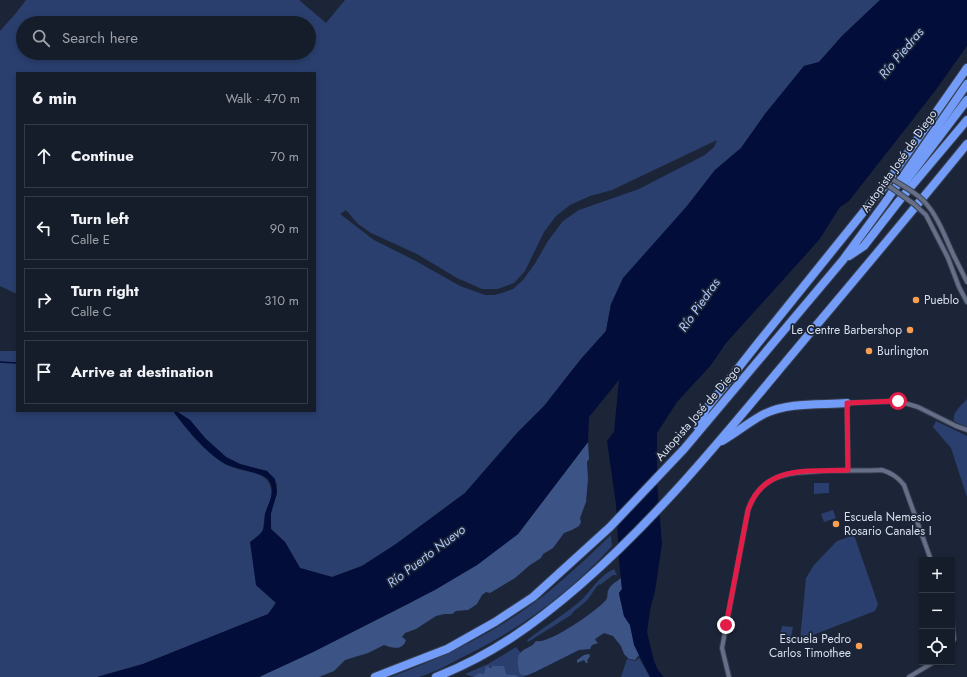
<!DOCTYPE html>
<html lang="en">
<head>
<meta charset="utf-8">
<style>
	:root { --surface:#151c2a; --page:#222936; --text:#f1f3f6; --muted:#9da1a8; --line:#343a47 }
	body { margin:0; font-family:Jost,sans-serif; background:var(--page); color:var(--text) }
	.controls { position:absolute; right:12px; bottom:12px; display:grid; overflow:hidden; border-radius:0px; box-shadow:0 2px 6px #0003 }
	.controls button { width:36px; height:36px; display:grid; place-items:center; padding:0; border:0; border-bottom:1px solid var(--line); background:var(--surface); color:var(--text); font:20px sans-serif }
	.stop { position:absolute; width:12px; height:12px; margin:-9px; border:3px solid #e11d48; border-radius:50%; background:#fff }
	.stop.end { background:#e11d48; border-color:#fff; box-shadow:0 1px 4px #0008 }
	.list { margin:0; padding:0; list-style:none }
	h2 { display:flex; justify-content:space-between; align-items:center; height:52px; margin:0; padding:0 16px; font-size:17px }
	h2 small { font-size:13px; font-weight:400; color:var(--muted) }
	.list li { display:grid; grid-template-columns:26px 1fr auto; gap:12px; align-items:center; box-sizing:border-box; height:64px; margin:0 8px 8px; padding:0 8px; border:1px solid var(--line); border-radius:0px }
	.list b { display:block; font-size:15px; white-space:nowrap }
	.list p { margin:0; font-size:13px; white-space:nowrap; color:var(--muted) }
	.list em { font-size:13px; font-style:normal; color:var(--muted) }
	.icon { flex:none; width:22px; height:22px; fill:none; stroke:currentColor; stroke-width:2; stroke-linecap:round; stroke-linejoin:round }
	.map { position:relative; flex:none; width:967px; height:677px; overflow:hidden }
	.search { position:absolute; background:var(--surface); box-shadow:0 2px 6px #0003; left:16px; top:16px; width:300px; height:44px; display:flex; align-items:center; gap:10px; box-sizing:border-box; padding:0 14px; border-radius:22px; color:var(--muted); font-size:15px }
	.panel { position:absolute; background:var(--surface); box-shadow:0 2px 6px #0003; left:16px; top:72px; width:300px; height:340px; border-radius:0px }
	.map>svg:first-child { display:block }
</style>
</head>
<body>
<div class="map">
<svg width="967" height="677" viewBox="0 0 967 677">
	<rect width="100%" height="100%" fill="#1c2538"/>
	<g fill="#2a3f6e" fill-rule="evenodd">
		<path d="M26 0H299L326 23 345 0H880L842 36 819 62 804 66 765 114 741 148 715 170 611 304 606 331 581 359 544 406 518 432 465 493 396 544 362 566 332 577 300 568 285 542 271 529V513L277 493V484L267 471 240 464 226 457 205 438 190 420 176 411H315V73H17V294L0 286V31L16 13ZM23 23H309V53H23ZM717 140 714 147 705 155 639 189 579 210 563 221 548 241 534 265 523 280 513 289 502 293 494 295H485L460 286 416 261 374 240 340 214 346 210 358 224 371 233 417 254 457 278 482 289H498L514 283 525 271 544 232 556 216 570 205 590 196 612 190Z"/>
		<path d="M0 351H17V411H173C188 432 208 456 232 467 246 473 268 471 271 489 273 499 267 506 265 515 261 538 259 562 256 585L276 602 269 614 143 664 97 677H0Z"/>
		<path d="M967 399V427L955 422C950 414 962 405 967 399Z"/>
		<polygon points="936,421 967,436 967,497 951,448 933,427"/>
		<polygon points="814,483 829,483 829,493 814,494"/>
		<polygon points="833,510 836,518 824,522 821,514"/>
		<path d="M611 535 612 546C570 593 517 631 461 658 448 665 433 673 419 677 411 677 400 677 391 677 449 655 505 628 553 588 573 571 592 553 611 535Z"/>
		<polygon points="854,535 878,604 875,611 800,640 806,578 814,565 837,541"/>
		<path d="M614 569 617 575H613L600 585 599 584C593 590 591 597 585 602 580 607 575 609 571 615L528 642 527 640C544 627 562 616 578 603 590 593 598 576 614 569Z"/>
		<polygon points="782,626 793,627 790,642 779,640"/>
		<polygon points="516,647 520,652 519,672 523,675 528,675 523,677 519,677 516,675 506,674 499,666 489,667 484,674 474,676 473,677 465,674 488,664"/>
		<polygon points="639,658 650,677 621,677 627,659 635,661"/>
	</g>
	<g fill="#3c5385">
		<path d="M588 442 589 459 587 462 588 479 586 502 580 518 581 522 579 526 572 530 564 533 553 548 543 554 541 558 530 565 515 578 490 593 486 592 482 595 477 604 468 610 456 611 452 614H444L436 616 416 629 405 633 402 637 406 640C403 651 392 648 384 645L368 653 345 660 334 671 319 677H259L313 652 408 604 477 565 518 534Z"/>
		<path d="M621 578 622 589 619 594 624 616 630 625 633 639 639 655 635 660 629 659 624 654 621 646 613 636 604 633 595 639 596 641 598 643 592 645 590 649 579 650 535 672 528 675H521L519 672C519 667 517 663 518 659 518 651 526 649 531 646 533 645 534 643 536 641 548 645 598 610 606 600 608 597 607 594 608 591 610 585 616 582 621 578Z"/>
		<polygon points="589,654 590,656 587,661 588,663 586,663 584,660 577,663 577,660 584,655"/>
		<polygon points="486,666 491,668 492,666 504,666 506,674 516,675 519,677 473,677 479,673 484,674"/>
	</g>
	<path fill="#020d39" d="M880 0H967V46L935 91 849 201 840 207 819 240 726 343 711 365 677 402 657 433V482L662 544 655 591 650 610 647 632 654 661 658 670 664 677H650L634 645 630 625 624 616 619 593 622 589 619 561 616 504 607 441 614 432 619 380 589 417 588 442 518 534 477 565 435 590 313 652 259 677H97L143 664 268 614 276 603 256 585 250 542C254 539 261 534 263 530 265 525 264 519 265 514 268 504 277 490 268 479 261 472 235 469 225 464 206 453 186 428 173 411H176L190 420 205 438 226 457 240 464 267 471 275 479 277 493 271 513V529L285 542 300 568 332 577 362 566 396 544 465 493 518 432 544 406 581 359 606 331 611 304 623 278 687 206 715 170 741 148 765 114 804 66 819 62 842 36Z"/>
	<g fill="none" stroke-linecap="round" stroke-linejoin="round">
		<polyline stroke="#020d39" stroke-width="1.5" points="0,362 17,363"/>
		<g stroke="#383f50" stroke-width="6">
			<g id="street">
				<polyline points="954,256 967,282"/>
				<polyline points="948,258 959,287 967,302"/>
				<polyline points="848,470 847,403 898,401 918,407 956,426 967,430"/>
				<polyline points="952,620 954,639 952,643"/>
				<path d="M729 677 722 648 748 510C761 473 789 473 823 471 843 470 862 471 882 470 892 473 898 477 904 485L931 560"/>
				<polyline points="909,677 934,662"/>
			</g>
		</g>
		<g stroke="#383f50" stroke-width="10">
			<g id="highway">
				<polyline points="905,182 967,100"/>
				<polyline points="849,256 864,246 899,201 967,120"/>
				<polyline points="698,427 706,409 758,343 886,184 967,68"/>
				<path d="M722 441C736 433 749 422 764 414 789 402 820 405 847 403"/>
				<polyline points="375,677 447,649 495,622 533,597 610,527 684,449 843,260 884,204 967,84"/>
				<path d="M436 677C492 655 535 624 580 585 656 519 720 441 784 364 845 291 907 218 967 144"/>
			</g>
		</g>
		<use href="#street" stroke="#657088" stroke-width="4"/>
		<use href="#highway" stroke="#729cf7" stroke-width="8"/>
		<g stroke="#383f50" stroke-width="6" stroke-linecap="butt">
			<g id="street-bridge">
				<path d="M890 178C903 186 919 194 928 206 940 220 946 240 954 256"/>
				<polyline points="886,184 914,204 926,215 948,258"/>
			</g>
		</g>
		<use href="#street-bridge" stroke="#657088" stroke-width="4"/>
	</g>
	<g fill="none" stroke-linecap="round" stroke-linejoin="round">
		<path stroke="#e11d48" stroke-width="5" d="M726 625 748 510C764 464 808 472 848 470L847 403 898 401"/>
	</g>
	<g fill="#fa9f4f" stroke="#1c2538" stroke-width="1.5">
		<circle cx="916" cy="300" r="4"/>
		<circle cx="910" cy="330" r="4"/>
		<circle cx="869" cy="351" r="4"/>
		<circle cx="836" cy="524" r="4"/>
		<circle cx="859" cy="646" r="4"/>
	</g>
	<g text-anchor="middle" dominant-baseline="central" stroke-width="3.5" stroke-linejoin="round" paint-order="stroke">
		<g font-size="12" fill="#d8dfec" stroke="#1c2538">
			<text transform="translate(899 161) rotate(-55)">Autopista José de Diego</text>
			<text transform="translate(698 413) rotate(-49)">Autopista José de Diego</text>
		</g>
		<g font-size="12" fill="#d8dfec" stroke="#1c2538" text-anchor="start">
			<text x="924" y="300">Pueblo</text>
			<text x="902" y="330" text-anchor="end">Le Centre Barbershop</text>
			<text x="877" y="351">Burlington</text>
			<text x="844" y="517">Escuela Nemesio<tspan x="844" dy="14">Rosario Canales I</tspan></text>
			<text x="851" y="639" text-anchor="end">Escuela Pedro<tspan x="851" dy="14">Carlos Timothee</tspan></text>
		</g>
		<g font-size="13" font-style="italic" fill="#b0c7f5" stroke="#1c2538">
			<text transform="translate(901 53) rotate(-50)">Río Piedras</text>
			<text transform="translate(699 305) rotate(-55)">Río Piedras</text>
			<text transform="translate(426 556) rotate(-37)">Río Puerto Nuevo</text>
		</g>
	</g>
</svg>
<div class="controls">
<button>+</button>
<button>−</button>
<button><svg class="icon" aria-label="locate" viewBox="0 0 24 24"><circle cx="12" cy="12" r="6"/><path d="M12 2v4M12 18v4M2 12h4M18 12h4"/></svg></button>
</div>
<div class="stop" style="left:898px;top:401px"></div>
<div class="stop end" style="left:726px;top:625px"></div>
<div class="search"><svg class="icon" aria-label="search" viewBox="0 0 24 24"><circle cx="10" cy="10" r="6"/><path d="M15 15l6 6"/></svg>Search here</div>
<section class="panel">
<h2>6 min<small>Walk · 470 m</small></h2>
<ul class="list">
<li><svg class="icon" aria-label="ahead" viewBox="0 0 24 24"><path d="M12 20V5M6 11l6-6 6 6"/></svg><div><b>Continue</b></div><em>70 m</em></li>
<li><svg class="icon" aria-label="left" viewBox="0 0 24 24"><path d="M17 20v-9H6M10 6l-5 5 5 5"/></svg><div><b>Turn left</b><p>Calle E</p></div><em>90 m</em></li>
<li><svg class="icon" aria-label="right" viewBox="0 0 24 24"><path d="M7 20v-9h11M14 6l5 5-5 5"/></svg><div><b>Turn right</b><p>Calle C</p></div><em>310 m</em></li>
<li><svg class="icon" aria-label="arrive" viewBox="0 0 24 24"><path d="M6 21V4h12l-3 4 3 4H6"/></svg><div><b>Arrive at destination</b></div></li>
</ul>
</section>
</div>
</body>
</html>
